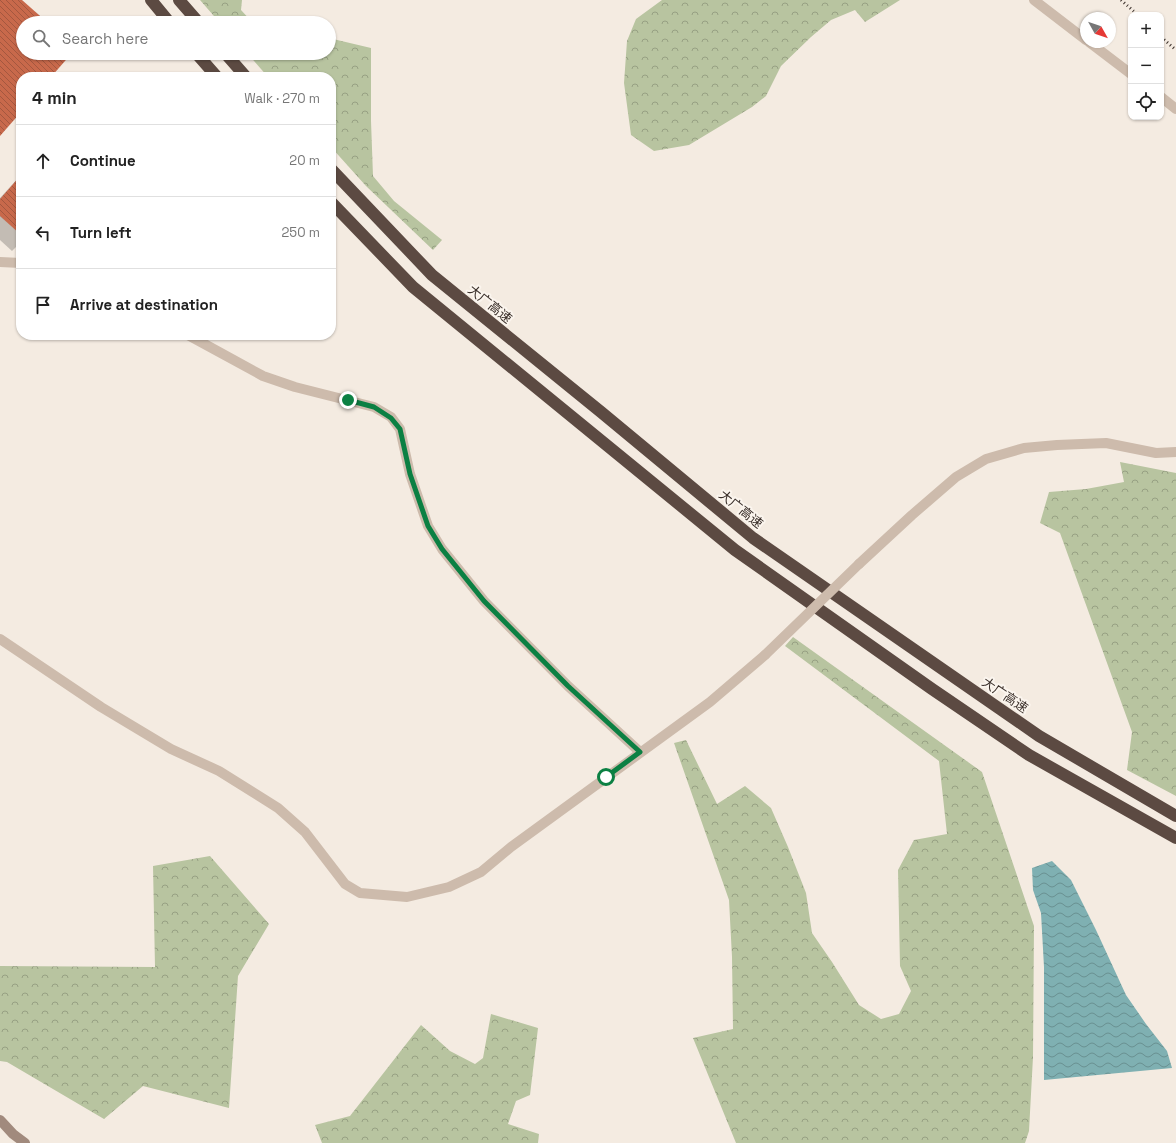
<!DOCTYPE html>
<html lang="en">
<head>
<meta charset="utf-8">
<style>
	:root { --surface:#fff; --page:#f2f2f2; --text:#222; --muted:#767676; --line:#e0e0e0 }
	body { margin:0; font-family:"Space Grotesk","Noto Sans SC",sans-serif; background:var(--page); color:var(--text) }
	.controls { position:absolute; right:12px; top:12px; display:grid; overflow:hidden; border-radius:8px; box-shadow:0 1px 3px #0004 }
	.controls button { width:36px; height:36px; display:grid; place-items:center; padding:0; border:0; border-bottom:1px solid var(--line); background:var(--surface); color:var(--text); font:20px sans-serif }
	.compass { position:absolute; left:1080px; top:12px; width:36px; height:36px; border-radius:50%; background:var(--surface); box-shadow:0 1px 3px #0004; rotate:130deg }
	.stop { position:absolute; width:12px; height:12px; margin:-9px; border:3px solid #0b8043; border-radius:50%; background:#fff }
	.stop.end { background:#0b8043; border-color:#fff; box-shadow:0 1px 4px #0008 }
	.list { margin:0; padding:0; list-style:none }
	h2 { display:flex; justify-content:space-between; align-items:center; height:52px; margin:0; padding:0 16px; font-size:17px }
	h2 small { font-size:13px; font-weight:400; color:var(--muted) }
	.list li { display:grid; grid-template-columns:26px 1fr auto; gap:12px; align-items:center; box-sizing:border-box; height:72px; padding:0 16px; border-top:1px solid var(--line) }
	.list b { display:block; font-size:15px; white-space:nowrap }
	.list em { font-size:13px; font-style:normal; color:var(--muted) }
	.icon { flex:none; width:22px; height:22px; fill:none; stroke:currentColor; stroke-width:2; stroke-linecap:round; stroke-linejoin:round }
	.map { position:relative; flex:none; width:1176px; height:1143px; overflow:hidden }
	.search { position:absolute; background:var(--surface); box-shadow:0 1px 3px #0004; left:16px; top:16px; width:320px; height:44px; display:flex; align-items:center; gap:10px; box-sizing:border-box; padding:0 14px; border-radius:22px; color:var(--muted); font-size:15px }
	.panel { position:absolute; background:var(--surface); box-shadow:0 1px 3px #0004; left:16px; top:72px; width:320px; height:268px; border-radius:16px }
	.map>svg:first-child { display:block }
</style>
</head>
<body>
<div class="map">
<svg width="1176" height="1143" viewBox="0 0 1176 1143">
	<defs>
		<pattern id="forest-crowns" width="20" height="18" patternUnits="userSpaceOnUse"><rect width="20" height="18" fill="#b8c4a0"/><path d="M2 6a3 3 0 1 1 6 0M12 15a3 3 0 1 1 6 0" fill="none" stroke="#97a083"/></pattern>
		<pattern id="water-waves" width="16" height="10" patternUnits="userSpaceOnUse"><rect width="16" height="10" fill="#7fb0b2"/><path d="M0 5q4-4 8 0t8 0" fill="none" stroke="#699091"/></pattern>
		<pattern id="building-back-hatch" width="6" height="6" patternUnits="userSpaceOnUse"><rect width="6" height="6" fill="#c8694b"/><path d="M-1 5l2 2M0 0l6 6M5-1l2 2" fill="none" stroke="#a4573f"/></pattern>
	</defs>
	<rect width="100%" height="100%" fill="#f4ebe1"/>
	<g fill="url(#forest-crowns)">
		<polygon points="200,0 242,0 241,10 253,23 220,23"/>
		<polygon points="662,0 900,0 865,22 855,10 831,20 811,37 781,66 766,96 752,107 689,145 654,151 631,135 624,83 627,41 636,19"/>
		<polygon points="329,39 333,39 371,48 371,121 373,176 394,201 442,240 433,250 366,186 331,147 331,77 268,77 247,53 329,53"/>
		<polygon points="1120,462 1176,473 1176,796 1127,770 1132,732 1060,533 1040,523 1049,492 1086,489 1124,482"/>
		<polygon points="793,637 982,772 1034,926 1033,1057 1029,1131 1025,1143 736,1143 693,1038 733,1029 732,957 729,900 674,743 686,740 717,804 745,786 771,808 788,847 806,893 812,933 832,962 859,1005 881,1019 899,1014 911,991 900,966 898,870 914,840 947,834 939,761 785,646"/>
		<polygon points="210,856 269,924 238,976 229,1108 143,1086 104,1119 7,1062 0,1061 0,966 155,967 153,866"/>
		<polygon points="491,1014 538,1028 530,1095 516,1101 508,1124 539,1134 538,1143 322,1143 315,1125 350,1116 421,1025 450,1051 475,1064 483,1058"/>
	</g>
	<polygon fill="url(#water-waves)" points="1052,861 1071,880 1096,930 1126,995 1146,1024 1167,1051 1172,1068 1044,1080 1044,967 1041,913 1033,890 1032,868"/>
	<polygon fill="#0003" points="21,175 21,242 12,251 0,240 0,198"/>
	<g fill="url(#building-back-hatch)">
		<polygon points="0,0 22,0 48,23 23,23 23,53 72,53 51,77 21,77 21,112 0,136"/>
		<polygon points="21,175 21,235 0,216 0,199"/>
	</g>
	<g fill="none" stroke-linecap="round" stroke-linejoin="round">
		<g stroke="#cdbbac" stroke-width="10">
			<polyline points="1034,0 1086,40"/>
			<polyline points="1089,42 1131,74"/>
			<polyline points="1161,97 1176,109"/>
			<polyline points="0,262 21,263"/>
			<polyline points="188,335 263,376 295,387 374,407 391,417 400,429 410,474 428,526 442,549 484,601 568,686 640,752"/>
			<polyline points="859,564 912,515 956,477 986,459 1024,448 1057,445 1106,443 1156,453 1176,452"/>
			<polyline points="0,639 101,707 171,749 219,771 278,808 305,832 345,884 360,893 407,897 449,887 481,872 511,847 710,702 765,655"/>
		</g>
		<polyline stroke="#a18a7d" stroke-width="10" points="0,1120 13,1134 25,1143"/>
		<g stroke="#5c4a42" stroke-width="12">
			<polyline points="151,0 170,23"/>
			<polyline points="179,0 199,23"/>
			<polyline points="196,53 217,77"/>
			<polyline points="225,53 246,77"/>
			<polyline points="331,169 432,275 601,412 753,538 1039,736 1176,816"/>
			<polyline points="331,202 413,287 735,550 932,689 1029,755 1176,838"/>
		</g>
		<g stroke="#3b302b" stroke-width="3" stroke-dasharray="1 3" stroke-linecap="butt">
			<polyline points="1121,0 1138,15"/>
			<polyline points="1161,37 1176,50"/>
		</g>
		<polyline stroke="#cdbbac" stroke-width="10" points="765,655 859,564"/>
	</g>
	<g fill="none" stroke-linecap="round" stroke-linejoin="round">
		<polyline stroke="#0b8043" stroke-width="5" points="348,400 374,407 391,418 400,429 410,474 428,526 442,549 484,601 568,686 640,752 606,777"/>
	</g>
	<g text-anchor="middle" dominant-baseline="central" stroke-width="4" stroke-linejoin="round" paint-order="stroke">
		<g font-size="13" fill="#3b302b" stroke="#fbf5ee">
			<text transform="translate(490 304) rotate(39)">大广高速</text>
			<text transform="translate(741 509) rotate(39)">大广高速</text>
			<text transform="translate(1005 695) rotate(34)">大广高速</text>
		</g>
	</g>
</svg>
<div class="controls">
<button>+</button>
<button>−</button>
<button><svg class="icon" aria-label="locate" viewBox="0 0 24 24"><circle cx="12" cy="12" r="6"/><path d="M12 2v4M12 18v4M2 12h4M18 12h4"/></svg></button>
</div>
<svg class="compass" viewBox="-18 -18 36 36"><path d="M0-13l5 13h-10z" fill="#e53935"/><path d="M0 13l5-13h-10z" fill="#767676"/></svg>
<div class="stop" style="left:606px;top:777px"></div>
<div class="stop end" style="left:348px;top:400px"></div>
<div class="search"><svg class="icon" aria-label="search" viewBox="0 0 24 24"><circle cx="10" cy="10" r="6"/><path d="M15 15l6 6"/></svg>Search here</div>
<section class="panel">
<h2>4 min<small>Walk · 270 m</small></h2>
<ul class="list">
<li><svg class="icon" aria-label="ahead" viewBox="0 0 24 24"><path d="M12 20V5M6 11l6-6 6 6"/></svg><div><b>Continue</b></div><em>20 m</em></li>
<li><svg class="icon" aria-label="left" viewBox="0 0 24 24"><path d="M17 20v-9H6M10 6l-5 5 5 5"/></svg><div><b>Turn left</b></div><em>250 m</em></li>
<li><svg class="icon" aria-label="arrive" viewBox="0 0 24 24"><path d="M6 21V4h12l-3 4 3 4H6"/></svg><div><b>Arrive at destination</b></div></li>
</ul>
</section>
</div>
</body>
</html>
